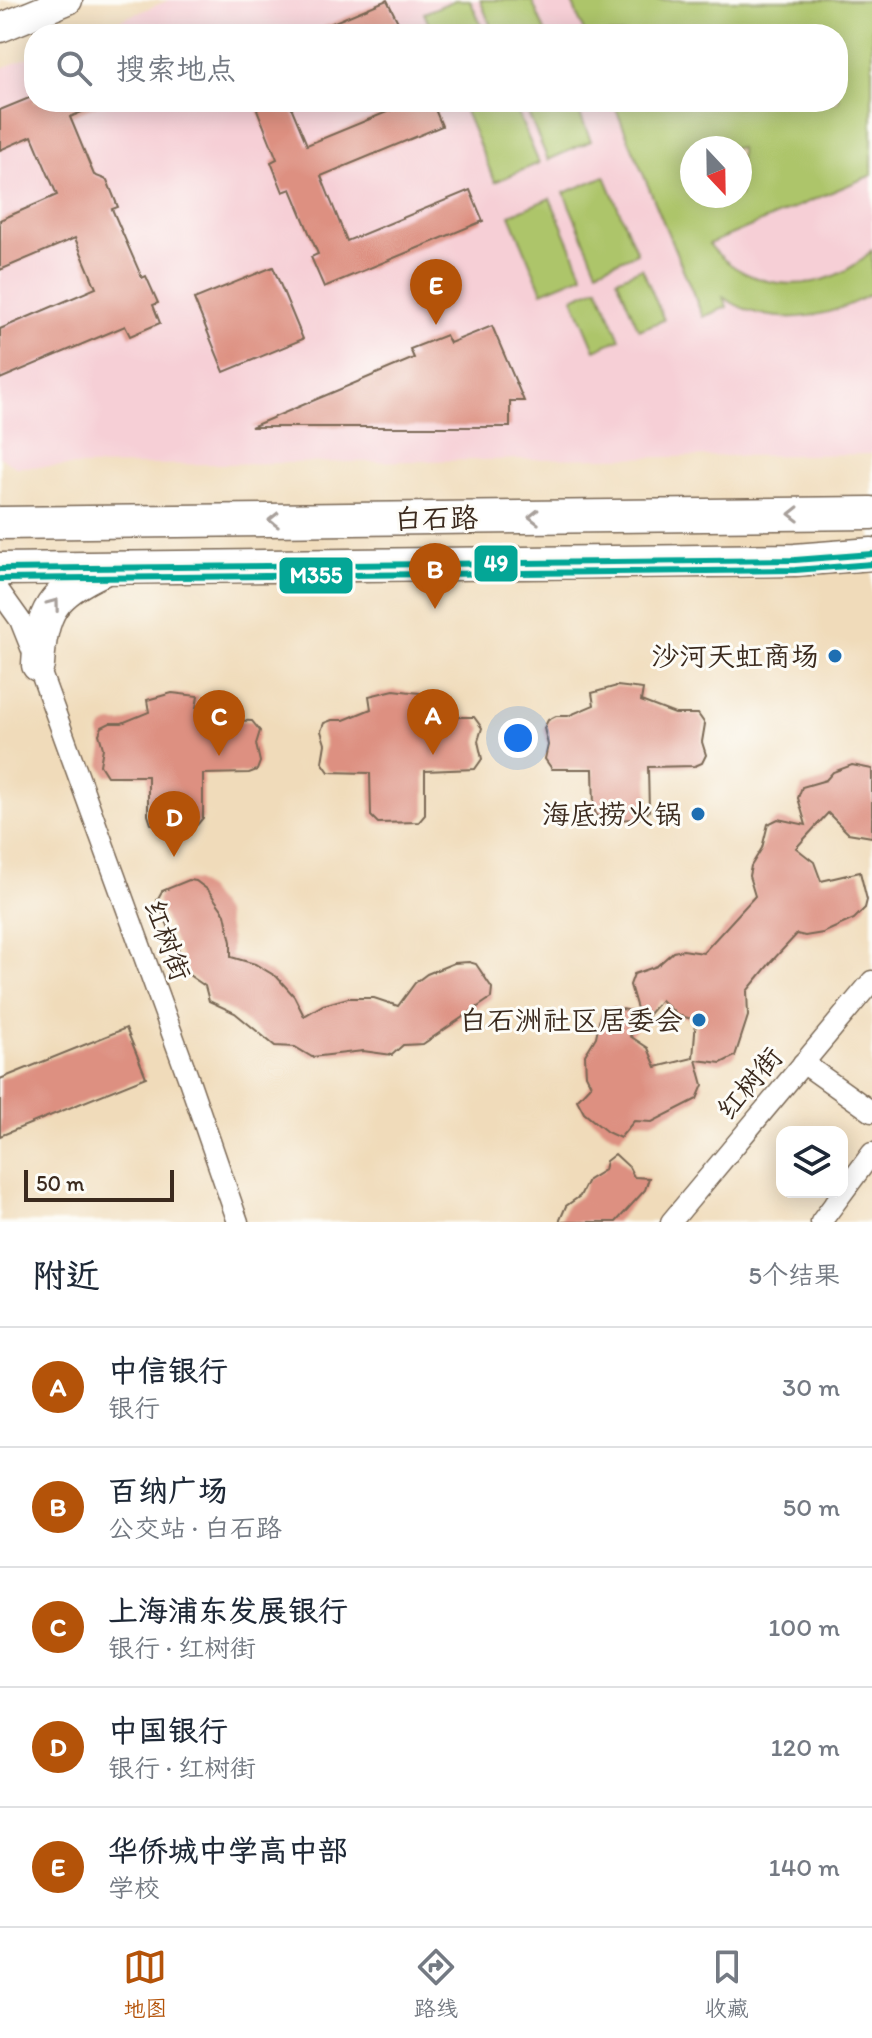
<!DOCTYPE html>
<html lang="zh">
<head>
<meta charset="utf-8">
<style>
	:root { --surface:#fff; --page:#f2f2f3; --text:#1f2937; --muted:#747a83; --line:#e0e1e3; --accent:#b45309 }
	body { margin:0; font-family:Itim,"LXGW WenKai TC",sans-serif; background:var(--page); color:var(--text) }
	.controls { position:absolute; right:24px; bottom:24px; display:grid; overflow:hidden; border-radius:16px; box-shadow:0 4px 20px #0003 }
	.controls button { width:72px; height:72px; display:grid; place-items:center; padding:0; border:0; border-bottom:2px solid var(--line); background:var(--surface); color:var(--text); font:40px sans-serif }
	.compass { position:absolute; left:680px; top:136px; width:72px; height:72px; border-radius:50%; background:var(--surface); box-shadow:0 4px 20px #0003; rotate:158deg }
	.scale { position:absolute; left:24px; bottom:20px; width:150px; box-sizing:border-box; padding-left:8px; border:4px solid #3b2a1e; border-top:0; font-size:22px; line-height:28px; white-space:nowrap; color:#3b2a1e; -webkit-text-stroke:6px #fdfcf7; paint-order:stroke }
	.you { position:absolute; left:518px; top:738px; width:28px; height:28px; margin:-20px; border:6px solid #fff; border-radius:50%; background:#1a73e8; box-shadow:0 0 0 12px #1a73e833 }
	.badge { display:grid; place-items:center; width:52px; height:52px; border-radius:50%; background:var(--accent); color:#fff; font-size:26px; font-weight:700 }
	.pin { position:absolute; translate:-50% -66px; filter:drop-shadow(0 2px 4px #0008) }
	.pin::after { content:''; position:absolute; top:42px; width:28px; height:24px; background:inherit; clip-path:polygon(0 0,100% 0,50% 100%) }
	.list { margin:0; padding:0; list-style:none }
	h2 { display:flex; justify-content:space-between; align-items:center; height:104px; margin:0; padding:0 32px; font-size:34px }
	h2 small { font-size:26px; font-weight:400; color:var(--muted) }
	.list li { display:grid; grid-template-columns:52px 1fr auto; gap:24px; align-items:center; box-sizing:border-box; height:120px; padding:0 32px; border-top:2px solid var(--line) }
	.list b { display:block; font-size:30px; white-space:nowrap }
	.list p { margin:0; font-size:26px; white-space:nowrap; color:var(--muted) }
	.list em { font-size:26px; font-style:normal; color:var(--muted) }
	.icon { flex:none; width:44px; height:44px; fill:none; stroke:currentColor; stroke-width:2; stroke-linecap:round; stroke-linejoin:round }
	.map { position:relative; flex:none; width:872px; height:1222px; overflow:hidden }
	.search { position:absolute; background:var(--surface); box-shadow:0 4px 20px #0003; left:24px; right:24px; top:24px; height:88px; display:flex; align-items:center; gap:20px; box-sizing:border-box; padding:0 28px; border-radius:32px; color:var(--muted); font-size:30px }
	.sheet { height:704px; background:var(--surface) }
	nav { display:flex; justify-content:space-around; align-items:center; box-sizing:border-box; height:112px; border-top:2px solid var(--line); background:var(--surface); font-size:22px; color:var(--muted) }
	nav a { display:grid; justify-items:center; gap:4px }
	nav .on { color:var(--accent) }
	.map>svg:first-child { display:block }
</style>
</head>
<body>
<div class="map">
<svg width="872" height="1222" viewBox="0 0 872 1222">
	<rect width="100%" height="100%" fill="#fdfcf7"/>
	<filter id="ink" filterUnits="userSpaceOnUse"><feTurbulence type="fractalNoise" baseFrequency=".0125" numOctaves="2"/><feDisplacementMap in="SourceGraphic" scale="16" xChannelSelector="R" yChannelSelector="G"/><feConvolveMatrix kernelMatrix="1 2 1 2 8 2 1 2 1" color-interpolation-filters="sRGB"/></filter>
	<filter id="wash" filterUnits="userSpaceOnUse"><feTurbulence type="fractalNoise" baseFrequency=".006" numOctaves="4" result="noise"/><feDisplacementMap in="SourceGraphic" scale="32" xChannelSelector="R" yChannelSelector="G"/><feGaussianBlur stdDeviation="1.8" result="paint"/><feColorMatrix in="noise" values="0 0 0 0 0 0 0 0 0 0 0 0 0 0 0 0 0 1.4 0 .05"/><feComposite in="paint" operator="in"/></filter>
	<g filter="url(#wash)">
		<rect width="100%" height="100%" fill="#f0dbba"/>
		<path fill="#f6cfd6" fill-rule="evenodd" d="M169 0H872V454L16 467 0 457V69L34 55V102H838V34H86ZM692 148H740V196H692Z"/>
		<g fill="#adc56a" stroke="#747844" stroke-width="2" fill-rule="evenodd">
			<polygon points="455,0 470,0 485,34 433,34 424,13"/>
			<polygon points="480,0 532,0 546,34 494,34"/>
			<path d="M571 0H868L872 10V175L709 244C749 295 828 297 872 250V293C827 320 769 329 723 297L727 307 703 317 613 102H838V34H585ZM692 148H740V196H692Z"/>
			<polygon points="461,102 513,102 539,163 495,182"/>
			<polygon points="523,102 575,102 591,141 548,160"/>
			<polygon points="605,176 637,253 597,270 564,193"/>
			<polygon points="550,198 583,275 542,292 510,215"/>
			<polygon points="642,268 664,320 639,330 617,279"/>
			<polygon points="598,287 620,339 595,350 573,298"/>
		</g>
		<g id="blocks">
			<g fill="#dd9081" fill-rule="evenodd">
				<polygon points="387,0 402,30 392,34 306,34"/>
				<polygon points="34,96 34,102 105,102 70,117 94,175 107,180 118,207 112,209 142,278 146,276 158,303 153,305 160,323 130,336 125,326 0,379 0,329 96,288 75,238 0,270 0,220 57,195 32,136 0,150 0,110"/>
				<polygon points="254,102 289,102 307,145 411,102 432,102 442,126 321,176 347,241 470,190 483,221 324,287 311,257 318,254 291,189 283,192 271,162 277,159"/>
				<polygon points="273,267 303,339 224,372 194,299"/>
				<polygon points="492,326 524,401 510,401 510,427 251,427 414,358 410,349 446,335 450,343"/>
				<polygon points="617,686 643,689 641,701 675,714 698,714 705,724 702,742 706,755 702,763 695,766 648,767 649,811 646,815 637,819 606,820 597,817 594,808 593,769 552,769 545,759 548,745 544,728 548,720 556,716 568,716 594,705 592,693"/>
				<polygon points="394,690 420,693 418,705 452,717 474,717 482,728 478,741 482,759 475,769 425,771 425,815 419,822 378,823 371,816 370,773 329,772 322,762 325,744 321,731 324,723 332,720 344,720 371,709 369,696"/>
				<polygon points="172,693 198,696 196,708 230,720 252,721 260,731 256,744 260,762 257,770 249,773 203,774 203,818 197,825 160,826 151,824 148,815 148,776 107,776 100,765 103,748 99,734 102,727 110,723 122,723 149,712 147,700"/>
				<path d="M852 765 872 769V837L848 833 828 813 796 848 814 862 821 881 860 872 867 900 865 908 854 919 823 933 805 936 797 934 771 962 747 991 748 1016 735 1056 721 1063 696 1060 703 1085 697 1099 652 1122 634 1121 620 1138 607 1132 584 1113 577 1100 591 1085 586 1075 585 1055 596 1037 601 1013 611 1007 638 1012 630 985 634 974 657 966 673 952 683 950 703 953 755 896 749 876 751 866 762 848 768 824 778 819 806 825 798 798 802 787 826 780 833 772ZM661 1000 677 1015 696 1020 693 1058 656 1067 648 1048 630 1036Z"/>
				<polygon points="189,880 196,881 208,890 225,914 231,942 231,957 255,964 277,977 294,996 304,1016 323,1005 348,998 374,998 398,1006 415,983 427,974 454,963 469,962 476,964 492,988 491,998 423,1044 403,1045 392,1055 363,1051 312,1057 295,1047 275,1046 235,1013 209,1001 205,986 189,975 157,900 162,891"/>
				<polygon points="126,1028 146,1077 0,1136 0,1079"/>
				<polygon points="615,1154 629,1167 634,1177 649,1178 645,1190 616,1222 559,1222 566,1206 580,1196 588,1180 604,1170 606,1161"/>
			</g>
		</g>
	</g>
	<g filter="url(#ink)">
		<use href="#blocks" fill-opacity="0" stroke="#7a6855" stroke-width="2"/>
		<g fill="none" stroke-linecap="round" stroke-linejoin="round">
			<g stroke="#7a6855" stroke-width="23">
				<g id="street">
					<polyline points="0,592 20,620 38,665 189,1080 238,1222"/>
					<polyline points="803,1063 872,1112"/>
					<polyline points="671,1222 872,981"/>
					<polyline points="821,1222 872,1153"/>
				</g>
			</g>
			<g stroke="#7a6855" stroke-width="31">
				<polyline id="secondary" points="0,28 68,0"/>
			</g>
			<g stroke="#7a6855" stroke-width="35">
				<g id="primary">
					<polyline points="0,523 872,513"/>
					<polyline points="0,569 795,560 872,554"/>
					<path d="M38 665C41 611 52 593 102 570"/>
				</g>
			</g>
			<use href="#street" stroke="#fff" stroke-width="20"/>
			<use href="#secondary" stroke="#fff" stroke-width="28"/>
			<use href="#primary" stroke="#fff" stroke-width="32"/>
			<g stroke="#fdfcf7" stroke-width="12">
				<polyline id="bus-1" points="0,569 795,560 872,554"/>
			</g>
			<g stroke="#fdfcf7" stroke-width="12">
				<polyline id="bus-2" points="0,579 795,570 872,564"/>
			</g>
			<use href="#bus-1" stroke="#04a696" stroke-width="6"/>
			<use href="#bus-2" stroke="#04a696" stroke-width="6"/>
		</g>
		<defs><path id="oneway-chevron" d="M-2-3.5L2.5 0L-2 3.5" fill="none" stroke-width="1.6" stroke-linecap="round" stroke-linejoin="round" transform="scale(2)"/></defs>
		<g stroke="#a79f9a">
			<use href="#oneway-chevron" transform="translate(794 514) rotate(179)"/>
			<use href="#oneway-chevron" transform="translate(534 517) rotate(179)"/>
			<use href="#oneway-chevron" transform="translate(274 520) rotate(179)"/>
			<use href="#oneway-chevron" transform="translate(54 604) rotate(-53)"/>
		</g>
	</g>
	<g fill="#1f6fb2" stroke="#fdfcf7" stroke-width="3">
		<circle cx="835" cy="656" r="8"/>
		<circle cx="698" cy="814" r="8"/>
		<circle cx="699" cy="1020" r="8"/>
	</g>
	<g text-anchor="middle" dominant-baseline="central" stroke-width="6" stroke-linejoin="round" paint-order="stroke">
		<g font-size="28" fill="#3b2a1e" stroke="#fdfcf7">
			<text transform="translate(436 518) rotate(-1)">白石路</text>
			<text transform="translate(168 940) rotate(70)">红树街</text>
			<text transform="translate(749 1083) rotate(-50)">红树街</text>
		</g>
		<g font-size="28" fill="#3b2a1e" stroke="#fdfcf7" text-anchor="end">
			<text x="819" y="656">沙河天虹商场</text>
			<text x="682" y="814">海底捞火锅</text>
			<text x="683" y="1020">白石洲社区居委会</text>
		</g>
	</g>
	<g stroke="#fdfcf7" stroke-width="3">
		<rect x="473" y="544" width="46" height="39" rx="8" fill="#04a696"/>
		<rect x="278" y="556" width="76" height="39" rx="8" fill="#04a696"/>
	</g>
	<g font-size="22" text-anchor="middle" font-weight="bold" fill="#fff">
		<text x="496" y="571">49</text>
		<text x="316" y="583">M355</text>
	</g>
</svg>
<div class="controls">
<button><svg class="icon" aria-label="layers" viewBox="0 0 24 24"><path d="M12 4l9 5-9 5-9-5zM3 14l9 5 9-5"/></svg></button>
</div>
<svg class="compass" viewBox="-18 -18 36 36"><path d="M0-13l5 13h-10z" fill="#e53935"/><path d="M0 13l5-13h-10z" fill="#747a83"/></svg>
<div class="scale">50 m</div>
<div class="you"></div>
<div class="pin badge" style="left:433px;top:755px">A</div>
<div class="pin badge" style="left:435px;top:609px">B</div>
<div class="pin badge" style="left:219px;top:756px">C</div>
<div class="pin badge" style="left:174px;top:857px">D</div>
<div class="pin badge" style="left:436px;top:325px">E</div>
<div class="search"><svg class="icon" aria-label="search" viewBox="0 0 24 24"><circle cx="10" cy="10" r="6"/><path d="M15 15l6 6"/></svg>搜索地点</div>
</div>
<section class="sheet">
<h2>附近<small>5个结果</small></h2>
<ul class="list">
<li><span class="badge">A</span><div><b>中信银行</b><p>银行</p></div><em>30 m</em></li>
<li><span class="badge">B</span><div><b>百纳广场</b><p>公交站 · 白石路</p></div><em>50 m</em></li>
<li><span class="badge">C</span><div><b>上海浦东发展银行</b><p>银行 · 红树街</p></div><em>100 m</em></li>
<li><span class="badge">D</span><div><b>中国银行</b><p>银行 · 红树街</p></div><em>120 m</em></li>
<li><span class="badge">E</span><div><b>华侨城中学高中部</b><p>学校</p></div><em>140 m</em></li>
</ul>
</section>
<nav>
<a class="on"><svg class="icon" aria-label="map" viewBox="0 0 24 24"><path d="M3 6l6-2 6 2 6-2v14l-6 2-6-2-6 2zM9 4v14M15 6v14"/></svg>地图</a>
<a><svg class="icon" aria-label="directions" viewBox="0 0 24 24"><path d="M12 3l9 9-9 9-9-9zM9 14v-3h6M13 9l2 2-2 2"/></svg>路线</a>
<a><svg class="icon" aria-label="saved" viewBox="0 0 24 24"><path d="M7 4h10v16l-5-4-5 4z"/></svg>收藏</a>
</nav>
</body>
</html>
